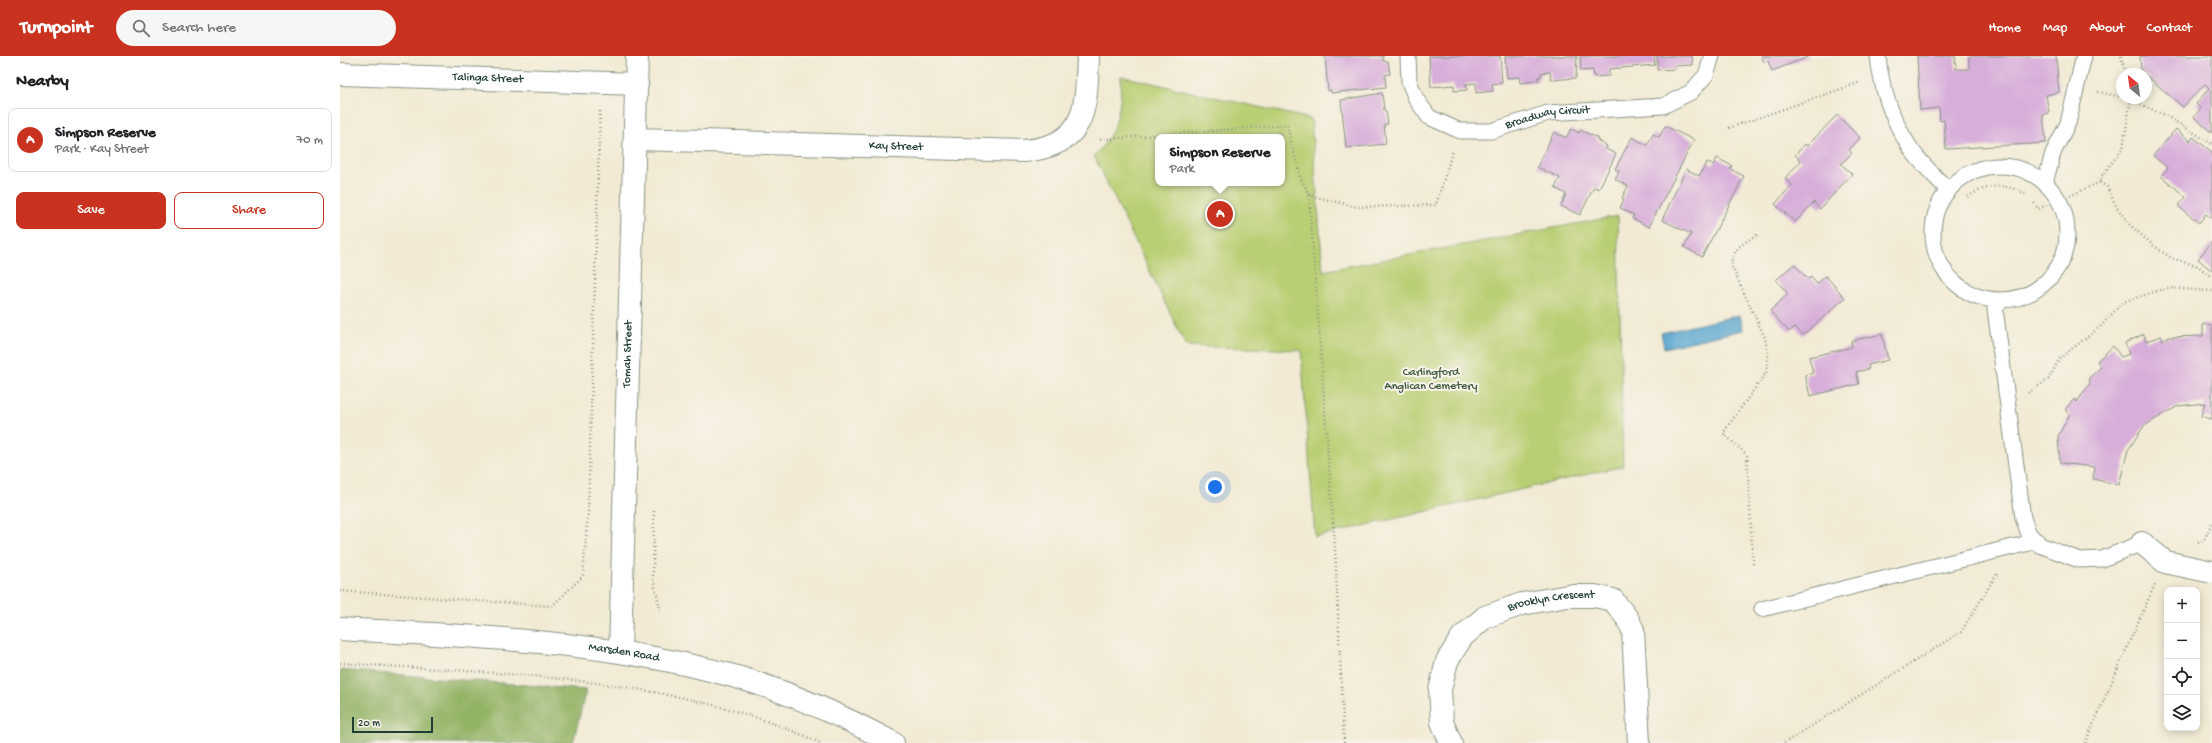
<!DOCTYPE html>
<html lang="en">
<head>
<meta charset="utf-8">
<style>
	:root { --surface:#fff; --page:#f6f6f6; --text:#202124; --muted:#757577; --line:#e0e0e0; --accent:#c8321e }
	body { margin:0; font-family:"Gochi Hand",sans-serif; background:var(--page); color:var(--text) }
	.controls { position:absolute; right:12px; bottom:12px; display:grid; overflow:hidden; border-radius:8px; box-shadow:0 2px 10px #0003 }
	.controls button { width:36px; height:36px; display:grid; place-items:center; padding:0; border:0; border-bottom:1px solid var(--line); background:var(--surface); color:var(--text); font:20px sans-serif }
	.compass { position:absolute; left:1776px; top:12px; width:36px; height:36px; border-radius:50%; background:var(--surface); box-shadow:0 2px 10px #0003; rotate:331deg }
	.scale { position:absolute; left:12px; bottom:10px; width:81px; box-sizing:border-box; padding-left:4px; border:2px solid #1f3d34; border-top:0; font-size:11px; line-height:14px; white-space:nowrap; color:#1f3d34; -webkit-text-stroke:3px #f7f3e8; paint-order:stroke }
	.you { position:absolute; left:875px; top:431px; width:14px; height:14px; margin:-10px; border:3px solid #fff; border-radius:50%; background:#1a73e8; box-shadow:0 0 0 6px #1a73e833 }
	.badge { display:grid; place-items:center; width:26px; height:26px; border-radius:50%; background:var(--accent); color:#fff; font-size:13px; font-weight:700 }
	.pin { position:absolute; translate:-50% -50%; border:2px solid #fff; box-shadow:0 1px 4px #0006 }
	.popup { position:absolute; left:815px; top:78px; width:130px; height:52px; box-sizing:border-box; display:grid; place-content:center; border-radius:8px; background:var(--surface); filter:drop-shadow(0 1px 3px #0005); font-size:13px; white-space:nowrap; color:var(--muted) }
	.popup b { font-size:15px; color:var(--text) }
	.popup::after { content:''; position:absolute; left:50%; top:100%; margin-left:-8px; border:8px solid transparent; border-top-color:var(--surface) }
	.list { margin:0; padding:0; list-style:none }
	h2 { display:flex; justify-content:space-between; align-items:center; height:52px; margin:0; padding:0 16px; font-size:17px }
	h2 small { font-size:13px; font-weight:400; color:var(--muted) }
	.list li { display:grid; grid-template-columns:26px 1fr auto; gap:12px; align-items:center; box-sizing:border-box; height:64px; margin:0 8px 8px; padding:0 8px; border:1px solid var(--line); border-radius:8px }
	.list b { display:block; font-size:15px; white-space:nowrap }
	.list p { margin:0; font-size:13px; white-space:nowrap; color:var(--muted) }
	.list em { font-size:13px; font-style:normal; color:var(--muted) }
	.actions { display:flex; gap:8px; padding:12px 16px }
	.actions a { flex:1; padding:9px 0; border:1px solid var(--accent); border-radius:8px; text-align:center; font-size:14px; color:var(--accent) }
	.actions .main { background:var(--accent); color:#fff }
	.icon { flex:none; width:22px; height:22px; fill:none; stroke:currentColor; stroke-width:2; stroke-linecap:round; stroke-linejoin:round }
	.map { position:relative; flex:none; width:1872px; height:687px; overflow:hidden }
	header { display:flex; align-items:center; gap:24px; box-sizing:border-box; height:56px; padding:0 20px; background:var(--accent); color:#fff }
	header strong { font-size:19px }
	nav { display:flex; gap:22px; margin-inline-start:auto; font-size:14px }
	.search { width:280px; height:36px; background:var(--page); display:flex; align-items:center; gap:10px; box-sizing:border-box; padding:0 14px; border-radius:22px; color:var(--muted); font-size:15px }
	main { display:flex }
	aside { flex:1; background:var(--surface) }
	.map>svg:first-child { display:block }
</style>
</head>
<body>
<header>
<strong>Turnpoint</strong>
<div class="search"><svg class="icon" aria-label="search" viewBox="0 0 24 24"><circle cx="10" cy="10" r="6"/><path d="M15 15l6 6"/></svg>Search here</div>
<nav><a>Home</a><a>Map</a><a>About</a><a>Contact</a></nav>
</header>
<main>
<aside>
<h2>Nearby<small></small></h2>
<ul class="list">
<li><span class="badge">A</span><div><b>Simpson Reserve</b><p>Park · Kay Street</p></div><em>70 m</em></li>
</ul>
<div class="actions"><a class="main">Save</a><a>Share</a></div>
</aside>
<div class="map">
<svg width="1872" height="687" viewBox="0 0 1872 687">
	<rect width="100%" height="100%" fill="#f7f3e8"/>
	<filter id="ink" filterUnits="userSpaceOnUse"><feTurbulence type="fractalNoise" baseFrequency=".025" numOctaves="2"/><feDisplacementMap in="SourceGraphic" scale="8" xChannelSelector="R" yChannelSelector="G"/><feConvolveMatrix kernelMatrix="1 2 1 2 8 2 1 2 1" color-interpolation-filters="sRGB"/></filter>
	<filter id="wash" filterUnits="userSpaceOnUse"><feTurbulence type="fractalNoise" baseFrequency=".012" numOctaves="4" result="noise"/><feDisplacementMap in="SourceGraphic" scale="16" xChannelSelector="R" yChannelSelector="G"/><feGaussianBlur stdDeviation="0.9" result="paint"/><feColorMatrix in="noise" values="0 0 0 0 0 0 0 0 0 0 0 0 0 0 0 0 0 1.4 0 .05"/><feComposite in="paint" operator="in"/></filter>
	<g filter="url(#wash)">
		<rect width="100%" height="100%" fill="#f2ead4"/>
		<path fill="#b9cf73" stroke="#6c8654" fill-rule="evenodd" d="M781 20 971 63 983 215 1278 160 1283 410 975 481 961 294 846 290 754 100C778 75 781 54 781 20ZM818 81H942V127H818Z"/>
		<polygon fill="#92b265" stroke="#58784c" points="0,614 246,634 233,687 0,687"/>
		<polygon fill="#56a4cf" stroke="#3a7082" points="1400,259 1403,274 1324,292 1321,277"/>
		<g id="blocks">
			<g fill="#d7add9">
				<polygon points="985,0 1043,0 1043,5 1048,5 1050,18 1045,19 1046,31 991,37 991,34 988,35"/>
				<polygon points="1089,0 1160,0 1162,27 1152,28 1153,35 1136,37 1136,27 1126,28 1127,34 1114,35 1114,29 1091,31"/>
				<polygon points="1165,0 1237,0 1236,22 1211,24 1210,16 1201,17 1201,21 1198,21 1198,25 1180,27 1179,21 1167,22"/>
				<polygon points="1240,0 1314,0 1315,9 1269,13 1269,20 1254,21 1253,14 1241,15"/>
				<polygon points="1317,0 1352,0 1353,9 1334,10 1335,13 1317,14"/>
				<polygon points="1421,0 1470,0 1432,15 1428,5 1424,6"/>
				<polygon points="1577,0 1615,0 1616,13 1629,13 1629,0 1716,0 1719,36 1706,39 1709,57 1703,59 1706,87 1606,93 1604,64 1600,65 1599,52 1580,54"/>
				<polygon points="1800,0 1872,0 1872,77 1854,61 1861,52 1856,48 1869,32 1865,28 1843,51 1801,15"/>
				<polygon points="1042,37 1044,54 1046,55 1048,68 1044,68 1046,88 1006,92 1001,44"/>
				<polygon points="1497,59 1520,82 1509,94 1512,97 1501,108 1512,118 1480,153 1474,146 1455,166 1435,148 1452,129 1445,122 1461,105 1455,99 1465,88 1467,90"/>
				<polygon points="1325,70 1354,84 1309,171 1292,162 1294,159 1280,152 1284,143 1282,142 1288,130 1275,123 1279,115 1275,113 1292,81 1307,89 1313,78 1319,81"/>
				<polygon points="1231,73 1239,77 1240,74 1258,82 1257,84 1267,90 1266,93 1276,98 1259,133 1254,131 1240,159 1221,150 1226,138 1215,132 1220,122 1197,111 1214,76 1226,82"/>
				<polygon points="1836,73 1850,85 1853,81 1872,96 1872,163 1866,158 1859,167 1838,150 1846,141 1821,120 1828,112 1813,100"/>
				<polygon points="1377,102 1392,110 1390,113 1404,120 1362,201 1344,191 1351,178 1322,164 1346,113 1359,120 1367,106 1373,109"/>
				<polygon points="1872,186 1872,215 1858,203"/>
				<polygon points="1454,208 1468,223 1471,221 1477,228 1486,220 1505,242 1463,279 1455,271 1449,276 1430,255 1448,238 1436,224"/>
				<polygon points="1863,268 1872,269 1872,363 1861,360 1865,347 1838,350 1804,370 1788,394 1779,429 1753,423 1755,411 1720,407 1718,380 1730,358 1725,354 1734,343 1737,346 1750,327 1749,322 1761,311 1757,305 1773,290 1781,301 1789,298 1785,287 1804,278 1806,285 1821,280 1823,284 1828,281 1863,280"/>
				<polygon points="1542,278 1548,304 1528,309 1529,313 1516,316 1519,328 1470,340 1465,319 1473,317 1469,301 1512,291 1511,285"/>
			</g>
		</g>
	</g>
	<g filter="url(#ink)">
		<use href="#blocks" fill-opacity="0" stroke="#889484" stroke-width="1"/>
		<g fill="none" stroke-linecap="round" stroke-linejoin="round">
			<g stroke="#889484" stroke-width="17">
				<g id="lane">
					<path id="s1" d="M1068 0 1069 25 1076 43 1089 61 1120 75H1151L1208 57 1323 50 1351 36 1366 19 1372 0"/>
					<path d="M1538 0C1541 31 1552 63 1569 90 1579 106 1595 120 1608 134"/>
					<circle cx="1660" cy="177" r="67"/>
					<polyline points="1705,127 1713,97 1728,67 1744,0"/>
					<polyline points="1661,244 1655,253 1683,462 1689,478 1700,489 1739,504 1762,503 1802,487"/>
					<polyline points="1422,553 1697,485"/>
				</g>
			</g>
			<g stroke="#889484" stroke-width="24">
				<g id="street">
					<path id="s2" d="M0 18 297 28"/>
					<path id="s3" d="M296 83 684 95C747 89 746 53 748 0"/>
					<polyline points="1802,487 1825,506 1872,516"/>
					<path id="s4" d="M280 595 297 0"/>
					<path id="s5" d="M1111 687 1102 666 1100 634 1107 605 1122 581 1145 561 1182 548 1228 540H1255L1273 544 1287 562 1293 574 1299 687"/>
				</g>
			</g>
			<g stroke="#889484" stroke-width="24">
				<g id="highway">
					<path id="s6" d="M0 573C125 580 252 584 374 615 437 630 497 657 553 687"/>
				</g>
			</g>
			<g stroke="#889484" stroke-width="2.5" stroke-dasharray="1 3" stroke-linecap="butt">
				<polyline points="1781,0 1786,18"/>
				<polyline points="1758,36 1782,41"/>
				<polyline points="1786,42 1825,59 1872,88"/>
				<polyline points="1389,72 1521,26"/>
				<polyline points="756,84 947,69 960,120 969,139 1017,151 1096,149 1113,94"/>
				<polyline points="1760,126 1767,131 1777,152 1790,169 1814,190 1831,202 1858,210 1872,221"/>
				<polyline points="969,139 995,492 1004,687"/>
				<path d="M1628 141C1646 128 1667 127 1685 138"/>
				<polyline points="1719,145 1760,126 1761,121 1783,92 1791,42"/>
				<polyline points="1694,147 1698,153 1707,149"/>
				<polyline points="1688,337 1709,323 1719,303 1761,270 1783,246 1827,232 1872,235"/>
				<polyline points="314,455 313,523 321,557"/>
				<polyline points="1858,487 1864,484 1872,467"/>
				<path d="M1413 508 1407 399 1383 377 1426 317 1428 299 1425 282 1391 209C1393 192 1403 187 1417 179"/>
				<polyline points="0,535 212,550 243,520 248,457 260,52"/>
				<path d="M0 607C157 618 336 619 480 687"/>
				<polyline points="1444,687 1621,576 1657,518"/>
				<polyline points="1745,687 1815,528"/>
			</g>
			<use href="#lane" stroke="#fff" stroke-width="15"/>
			<use href="#street" stroke="#fff" stroke-width="22"/>
			<use href="#highway" stroke="#fff" stroke-width="22"/>
		</g>
	</g>
	<g text-anchor="middle" dominant-baseline="central" stroke-width="4" stroke-linejoin="round" paint-order="stroke">
		<g font-size="12" fill="#1f3d34" stroke="#f7f3e8">
			<text stroke="none"><textPath href="#s2" startOffset="148">Talinga Street</textPath></text>
			<text stroke="none"><textPath href="#s1" startOffset="190">Broadway Circuit</textPath></text>
			<text stroke="none"><textPath href="#s3" startOffset="260">Kay Street</textPath></text>
			<text stroke="none"><textPath href="#s4" startOffset="297">Tomah Street</textPath></text>
			<text stroke="none"><textPath href="#s5" startOffset="212">Brooklyn Crescent</textPath></text>
			<text stroke="none"><textPath href="#s6" startOffset="285">Marsden Road</textPath></text>
		</g>
		<g font-size="12" fill="#3e5a41" stroke="#f7f3e8">
			<text x="1091" y="317">Carlingford<tspan x="1091" dy="14">Anglican Cemetery</tspan></text>
		</g>
	</g>
</svg>
<div class="controls">
<button>+</button>
<button>−</button>
<button><svg class="icon" aria-label="locate" viewBox="0 0 24 24"><circle cx="12" cy="12" r="6"/><path d="M12 2v4M12 18v4M2 12h4M18 12h4"/></svg></button>
<button><svg class="icon" aria-label="layers" viewBox="0 0 24 24"><path d="M12 4l9 5-9 5-9-5zM3 14l9 5 9-5"/></svg></button>
</div>
<svg class="compass" viewBox="-18 -18 36 36"><path d="M0-13l5 13h-10z" fill="#e53935"/><path d="M0 13l5-13h-10z" fill="#757577"/></svg>
<div class="scale">20 m</div>
<div class="you"></div>
<div class="pin badge" style="left:880px;top:158px">A</div>
<div class="popup"><b>Simpson Reserve</b>Park</div>
</div>
</main>
</body>
</html>
